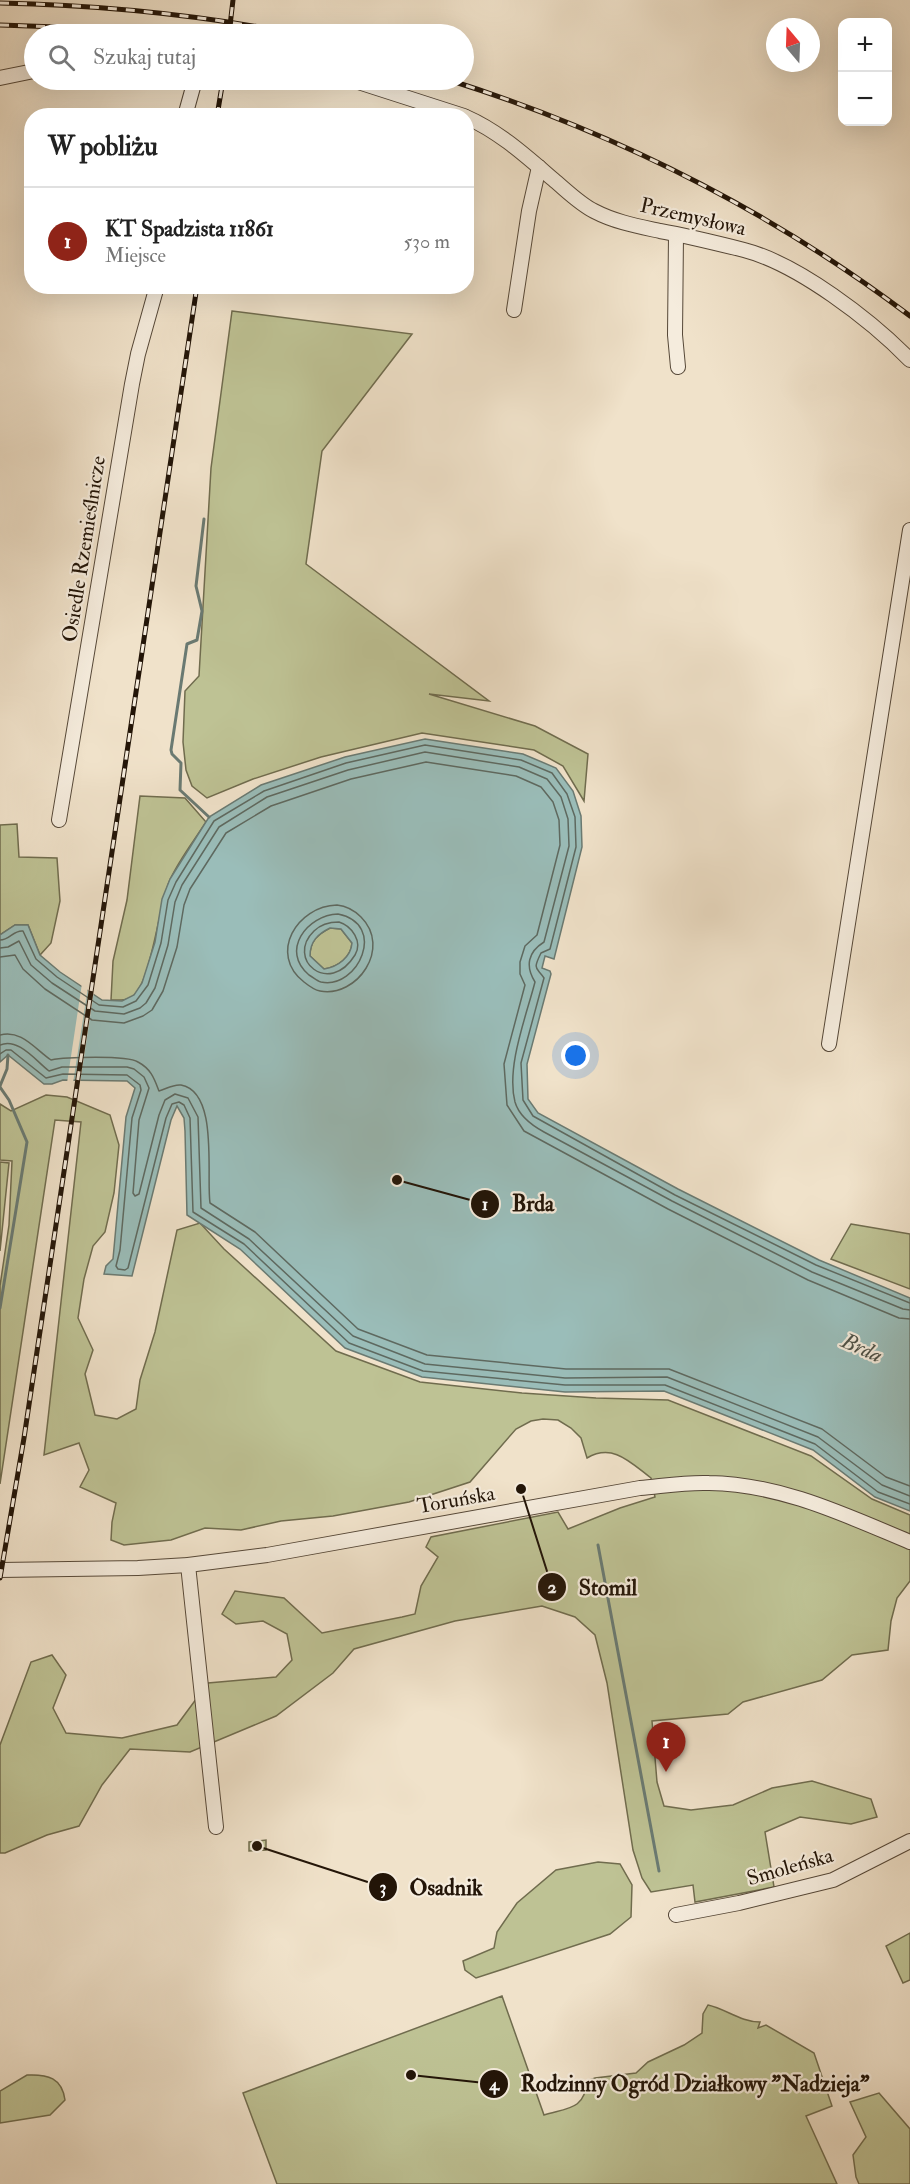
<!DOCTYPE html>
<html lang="pl">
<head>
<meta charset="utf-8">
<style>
	:root { --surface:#fff; --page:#f2f2f2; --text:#222; --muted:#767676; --line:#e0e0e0; --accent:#8f2418 }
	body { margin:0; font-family:"IM FELL Double Pica",serif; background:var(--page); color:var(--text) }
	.controls { position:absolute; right:18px; top:18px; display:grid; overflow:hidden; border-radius:12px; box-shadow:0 6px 24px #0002 }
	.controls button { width:54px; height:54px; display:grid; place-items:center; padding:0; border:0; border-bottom:2px solid var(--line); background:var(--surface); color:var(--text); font:30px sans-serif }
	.compass { position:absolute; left:766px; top:18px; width:54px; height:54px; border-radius:50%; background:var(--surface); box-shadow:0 6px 24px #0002; rotate:341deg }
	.you { position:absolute; left:576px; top:1056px; width:21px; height:21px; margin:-15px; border:4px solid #fff; border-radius:50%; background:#1a73e8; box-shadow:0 0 0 9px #1a73e833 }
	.badge { display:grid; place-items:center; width:39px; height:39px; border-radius:50%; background:var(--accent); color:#fff; font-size:20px; font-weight:700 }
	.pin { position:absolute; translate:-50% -50px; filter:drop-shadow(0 2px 3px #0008) }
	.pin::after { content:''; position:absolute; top:32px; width:21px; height:18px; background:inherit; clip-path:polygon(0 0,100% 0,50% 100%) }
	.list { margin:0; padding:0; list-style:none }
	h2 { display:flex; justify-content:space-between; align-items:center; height:78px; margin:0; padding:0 24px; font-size:26px }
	h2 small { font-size:20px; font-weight:400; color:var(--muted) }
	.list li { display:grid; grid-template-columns:39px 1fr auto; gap:18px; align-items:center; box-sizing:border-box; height:108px; padding:0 24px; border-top:2px solid var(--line) }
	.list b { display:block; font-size:22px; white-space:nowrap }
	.list p { margin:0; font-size:20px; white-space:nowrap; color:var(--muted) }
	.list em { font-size:20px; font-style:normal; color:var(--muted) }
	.icon { flex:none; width:33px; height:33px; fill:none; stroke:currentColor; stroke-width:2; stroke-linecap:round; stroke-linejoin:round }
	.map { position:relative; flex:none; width:910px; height:2184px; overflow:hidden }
	.search { position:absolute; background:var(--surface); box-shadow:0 6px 24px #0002; left:24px; top:24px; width:450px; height:66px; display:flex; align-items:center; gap:15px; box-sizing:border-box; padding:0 21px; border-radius:33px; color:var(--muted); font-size:22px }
	.panel { position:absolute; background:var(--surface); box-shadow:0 6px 24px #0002; left:24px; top:108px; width:450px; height:186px; border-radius:24px }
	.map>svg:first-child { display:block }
</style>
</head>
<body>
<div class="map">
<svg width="910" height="2184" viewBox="0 0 910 2184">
	<rect width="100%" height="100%" fill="#f0e2ca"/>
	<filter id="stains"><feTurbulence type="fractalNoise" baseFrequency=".00333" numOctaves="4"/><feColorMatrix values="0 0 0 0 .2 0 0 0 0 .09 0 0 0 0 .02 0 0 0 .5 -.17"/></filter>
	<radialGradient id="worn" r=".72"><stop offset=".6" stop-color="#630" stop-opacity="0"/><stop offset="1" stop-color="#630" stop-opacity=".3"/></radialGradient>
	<g fill="#bec294" stroke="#706c4e" stroke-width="1.5">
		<polygon points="232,311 412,334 322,451 306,564 489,701 429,694 535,726 588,754 584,801 563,766 534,750 422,733 321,757 253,779 207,798 192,786 186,770 183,742 185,691 199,676 211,468"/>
		<path d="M140 796 185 798 206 822C194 841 178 861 169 882 159 906 151 982 133 996 127 1001 119 1000 111 1000L113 961 127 900Z"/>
		<polygon points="17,824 19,857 57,858 60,901 51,943 40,955 28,925 15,925 0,935 0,825"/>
		<path d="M330 928 341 929 352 943C351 957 338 967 324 969L310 956C310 941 318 934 330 928Z"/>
		<path d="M46 1095 67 1097 110 1115 119 1145 114 1193 105 1232 93 1246 84 1279 78 1318 93 1350 85 1374 95 1415 117 1419 136 1409 140 1380 155 1332 177 1230 200 1223 224 1249 336 1351 420 1382 522 1393 596 1398 668 1400 811 1456 872 1499 910 1515V1581L897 1598 891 1621 888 1650 852 1655 822 1680 743 1702 728 1714 652 1721 657 1782 664 1806 691 1810 733 1805 772 1788 812 1781 871 1799 877 1817 851 1824 800 1817 765 1832 774 1887 695 1902 693 1885 651 1892 642 1878 633 1850 607 1683 595 1635 575 1617 542 1606 455 1621 354 1649 333 1673 276 1716 190 1752 130 1749 102 1785 79 1826 47 1835 5 1853H0V1745L31 1662 52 1655 66 1675 53 1708 66 1733 122 1738 177 1725 208 1683 276 1677 292 1660 287 1634 263 1621 236 1624 222 1614 235 1591 284 1598 322 1633 402 1617 415 1614 421 1586 438 1557 426 1547 431 1537 558 1512 568 1529 620 1508 655 1497 651 1478C630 1462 613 1443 587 1458L581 1438 571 1428 558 1420 543 1419 531 1421 516 1429 470 1482 409 1502 333 1516 281 1521 241 1530 205 1528 171 1540 124 1545 111 1540 112 1522 116 1503 80 1487 89 1470 79 1443 44 1455 81 1122 55 1120 0 1484V1286L9 1225 12 1161 0 1160V1104L11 1111Z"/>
		<polygon points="0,1162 9,1163 0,1251"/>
		<polygon points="851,1224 910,1234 910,1289 831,1259"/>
		<polygon points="266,1840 266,1850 249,1851 249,1842"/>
		<polygon points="598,1862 620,1864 632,1885 631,1917 610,1934 476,1978 465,1970 463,1961 494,1948 497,1932 517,1903 556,1870"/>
		<polygon points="910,1933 910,1980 903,1983 886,1946"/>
		<path d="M502 1996 544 2115C567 2108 585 2110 587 2081L595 2078 636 2073 648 2062 684 2045 702 2033 703 2014 708 2005C726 2009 741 2022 760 2022L758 2028 766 2025 814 2053 832 2106 806 2116 837 2184H277L243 2093Z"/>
		<path d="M27 2075C48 2074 62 2078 65 2100L50 2115 0 2123V2091Z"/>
		<polygon points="879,2093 910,2129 910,2184 859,2184 856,2177 853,2155 866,2137 850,2102"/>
	</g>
	<path fill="#9abdb9" stroke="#6a7a72" stroke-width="1.5" fill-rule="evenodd" d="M425 739 523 754 556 768 573 791 581 816 582 847 554 959 545 956 542 968 550 971 551 974 527 1064 528 1099 538 1113 678 1189 819 1260 910 1298V1511L875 1497 813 1450 664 1391 565 1392 422 1377 345 1348 240 1249 187 1215 185 1131 184 1118 177 1106 171 1120 132 1276 104 1274 106 1266 113 1259 126 1117 135 1088 127 1081 63 1080 52 1084H44L8 1055 0 1062V935L15 925H28L40 955 60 972 102 1000 122 1001 134 995 142 983 155 942 162 899 170 879 209 817 261 785 345 757ZM330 928 341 929 352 943C351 957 338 967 324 969L310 956C310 941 318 934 330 928Z"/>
	<g fill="#f0e2ca">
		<polygon points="82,983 88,987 73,1083 67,1083"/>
		<polygon points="89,988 94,991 80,1083 75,1083"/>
	</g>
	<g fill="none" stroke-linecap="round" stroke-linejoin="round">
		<g stroke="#5e6960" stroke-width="1.5">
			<path d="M337 905C347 906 354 910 361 917 392 948 357 998 320 991 314 990 309 986 304 982 268 954 297 906 337 905Z"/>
			<path d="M338 914C388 924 358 990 321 982 317 981 313 977 309 975 280 951 307 915 338 914Z"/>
			<path d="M339 922C352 926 363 942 355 955 329 997 285 959 314 931 321 924 329 922 339 922Z"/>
			<path d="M0 940C10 940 13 930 23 931L36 959 57 977 99 1005 123 1007 136 1001 148 985 161 943 168 900 176 882 214 821 264 791 346 763 425 745 521 760 552 773 567 794 575 817 576 847 550 949 541 953C532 971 537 967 544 978L521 1063 523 1100 533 1116 675 1195 816 1265 910 1303"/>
			<path d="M0 948 8 947 19 941 31 965 52 983 95 1011 124 1014 140 1008 146 1003 155 988 168 945 175 902 182 885 219 827 267 797 348 770 425 752 519 767 547 779 561 797 568 819 569 846 544 942C528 952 525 966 535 982 526 1017 506 1067 515 1102 519 1116 533 1126 544 1132L672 1201 812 1272 903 1309 910 1310"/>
			<polyline points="0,957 15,955 23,969 45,989 92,1020 124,1023 143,1016 152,1010 163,991 177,947 184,905 190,889 226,833 271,806 351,779 426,762 516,776 541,787 553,802 559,820 560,845 537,935 525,946 520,962 520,974 525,985 504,1064 507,1105 524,1131 668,1209 808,1280 899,1318 910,1319"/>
			<path d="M0 1035C21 1029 35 1049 51 1060 65 1057 127 1055 138 1062 151 1069 154 1078 159 1091 166 1089 173 1084 181 1085 219 1092 206 1175 210 1203L255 1232 358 1329 427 1355 566 1369H669L822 1429 886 1477 910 1486"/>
			<path d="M0 1045C18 1037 36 1061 49 1071L62 1067H127L134 1069 144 1077 149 1088 139 1120 133 1193 135 1196 139 1194 159 1115 165 1100 175 1094 188 1098 198 1117 201 1208 249 1239 353 1336 425 1364 565 1378 667 1377 818 1437 882 1485 910 1496"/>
			<polyline points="0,1054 6,1050 11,1050 46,1078 63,1074 127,1075 140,1085 141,1090 132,1118 120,1250 116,1266 118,1269 125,1270 128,1268 166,1118 172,1104 179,1102 184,1105 190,1118 193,1212 244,1244 349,1343 423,1371 565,1385 665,1385 815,1444 878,1492 910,1504"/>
		</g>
		<g stroke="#6a7a72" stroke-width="3">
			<polyline points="204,519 196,586 202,611 197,640 187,644 171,750 172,754 181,763 180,790 209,817"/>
			<polyline points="0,1086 7,1069 8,1055"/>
			<polyline points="0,1087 9,1100 27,1142 0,1308"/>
			<polyline points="598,1545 659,1871"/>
		</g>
		<g stroke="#564838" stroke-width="16">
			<g id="minor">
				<polyline points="0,78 34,71"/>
				<polyline points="352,80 464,116"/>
				<polyline points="185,116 195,80"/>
				<path d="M466 117C500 132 527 157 555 181 567 191 580 204 594 211 615 222 637 226 660 231 688 236 716 243 744 250 798 264 871 320 910 360"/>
				<polyline points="676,235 675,335 678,367"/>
				<polyline points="514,310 529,211 539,167"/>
				<polyline points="59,820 132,384 138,354 157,286"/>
				<polyline points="829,1044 910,530"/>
				<polyline points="188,1565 216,1827"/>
				<path d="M0 1570 138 1568 188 1565 267 1555 640 1488C663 1486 686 1482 709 1483 781 1484 845 1515 910 1542"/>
				<polyline points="676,1915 739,1903 833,1880 910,1841"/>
			</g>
		</g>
		<use href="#minor" stroke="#f5ecdd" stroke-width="14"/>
		<g stroke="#231508" stroke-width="5">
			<g id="rail">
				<path d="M0 3C101 5 200 15 298 34"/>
				<polyline points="0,25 173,31 217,34"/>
				<polyline points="229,34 233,0"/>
				<polyline points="421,80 431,82"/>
				<path d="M449 80C614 132 771 211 910 316"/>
				<polyline points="217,116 223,80"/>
				<polyline points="0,1578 24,1438 197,286"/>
			</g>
		</g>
		<use href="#rail" stroke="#f5ecdd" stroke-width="3" stroke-dasharray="9" stroke-linecap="butt"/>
	</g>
	<g text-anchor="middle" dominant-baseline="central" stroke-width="4.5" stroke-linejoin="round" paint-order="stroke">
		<g font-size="21" fill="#231508" stroke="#f5ecdd">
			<text transform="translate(693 217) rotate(13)">Przemysłowa</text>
			<text transform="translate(84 549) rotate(-81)">Osiedle Rzemieślnicze</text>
			<text transform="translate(456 1500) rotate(-10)">Toruńska</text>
			<text transform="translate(790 1867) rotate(-16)">Smoleńska</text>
		</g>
		<g font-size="22" font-style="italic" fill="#4d5046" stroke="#f5ecdd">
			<text transform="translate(862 1348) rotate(24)">Brda</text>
		</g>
	</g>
	<path fill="none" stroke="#231508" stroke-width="2" d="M397 1180L485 1204M521 1489L552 1587M257 1846L383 1887M411 2075L494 2084"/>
	<g fill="#231508" stroke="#f5ecdd" stroke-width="2">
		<circle cx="397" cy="1180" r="6"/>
		<circle cx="521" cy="1489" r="6"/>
		<circle cx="257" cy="1846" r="6"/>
		<circle cx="411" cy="2075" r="6"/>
		<circle cx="485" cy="1204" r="15"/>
		<circle cx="552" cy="1587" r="15"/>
		<circle cx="383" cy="1887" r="15"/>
		<circle cx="494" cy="2084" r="15"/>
	</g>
	<g font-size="18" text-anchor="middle" font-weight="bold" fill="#fff">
		<text x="485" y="1210">1</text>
		<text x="552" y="1593">2</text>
		<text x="383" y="1893">3</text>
		<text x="494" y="2090">4</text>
	</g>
	<g font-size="22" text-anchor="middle" font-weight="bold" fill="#231508" stroke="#f5ecdd" stroke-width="4.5" stroke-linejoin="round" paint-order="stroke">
		<text x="533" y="1211">Brda</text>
		<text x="608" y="1595">Stomil</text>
		<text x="446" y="1895">Osadnik</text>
		<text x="695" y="2091">Rodzinny Ogród Działkowy "Nadzieja"</text>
	</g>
	<rect width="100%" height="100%" filter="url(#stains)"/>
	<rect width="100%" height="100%" fill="url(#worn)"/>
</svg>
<div class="controls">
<button>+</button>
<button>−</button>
</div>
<svg class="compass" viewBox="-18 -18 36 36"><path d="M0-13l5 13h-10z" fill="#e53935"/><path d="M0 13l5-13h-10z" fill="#767676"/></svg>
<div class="you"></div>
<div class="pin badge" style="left:666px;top:1772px">1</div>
<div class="search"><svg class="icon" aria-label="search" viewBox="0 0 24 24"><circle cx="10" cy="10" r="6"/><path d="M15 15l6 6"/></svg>Szukaj tutaj</div>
<section class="panel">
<h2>W pobliżu<small></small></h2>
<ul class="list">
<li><span class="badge">1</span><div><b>KT Spadzista 11861</b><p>Miejsce</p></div><em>530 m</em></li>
</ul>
</section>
</div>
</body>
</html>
